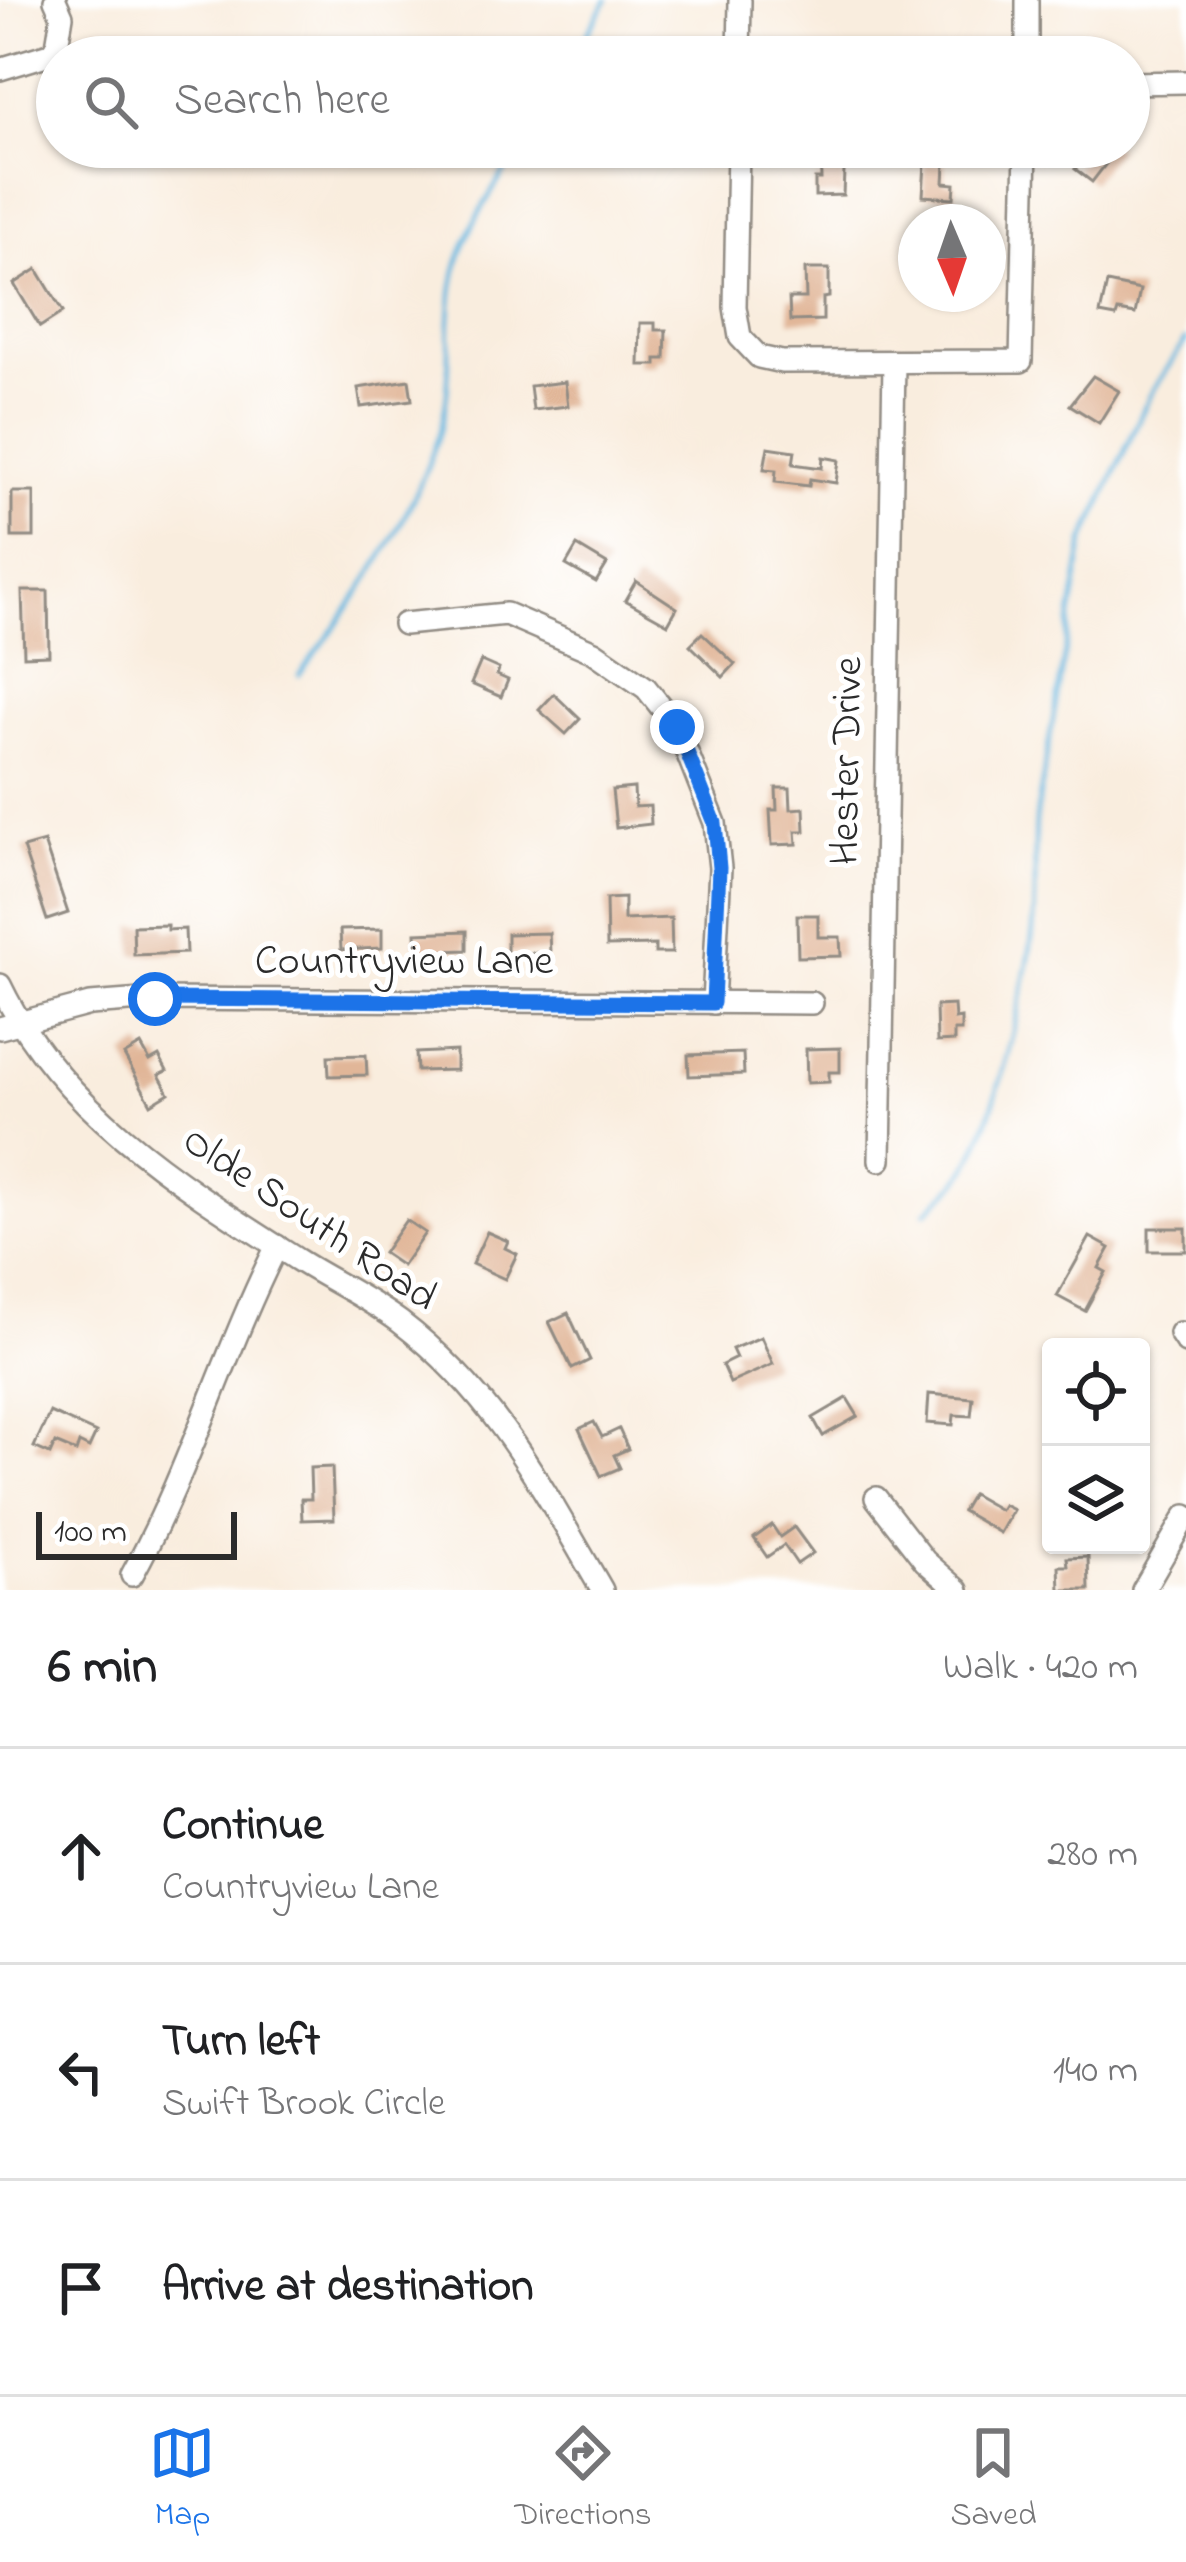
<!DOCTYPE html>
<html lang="en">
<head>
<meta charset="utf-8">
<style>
	:root { --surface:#fff; --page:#f6f6f6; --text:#202124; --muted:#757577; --line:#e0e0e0; --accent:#1a73e8 }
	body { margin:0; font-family:"Indie Flower",sans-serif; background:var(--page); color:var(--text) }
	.controls { position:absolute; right:36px; bottom:36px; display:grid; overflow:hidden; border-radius:12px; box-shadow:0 3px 9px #0004 }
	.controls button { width:108px; height:108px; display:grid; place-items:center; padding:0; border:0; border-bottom:3px solid var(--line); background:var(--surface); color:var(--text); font:60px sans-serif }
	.compass { position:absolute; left:898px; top:204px; width:108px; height:108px; border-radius:50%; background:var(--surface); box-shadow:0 3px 9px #0004; rotate:178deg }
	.scale { position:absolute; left:36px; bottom:30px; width:201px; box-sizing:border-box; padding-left:12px; border:6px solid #2b2b2b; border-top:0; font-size:33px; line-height:42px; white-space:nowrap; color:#2b2b2b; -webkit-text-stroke:9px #fff; paint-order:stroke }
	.stop { position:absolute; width:36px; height:36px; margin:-27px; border:9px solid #1a73e8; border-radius:50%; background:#fff }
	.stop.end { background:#1a73e8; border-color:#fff; box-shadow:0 3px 12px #0008 }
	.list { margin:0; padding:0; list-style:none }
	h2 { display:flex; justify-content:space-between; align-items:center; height:156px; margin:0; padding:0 48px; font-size:51px }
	h2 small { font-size:39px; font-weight:400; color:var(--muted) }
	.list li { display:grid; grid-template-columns:78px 1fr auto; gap:36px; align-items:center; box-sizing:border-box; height:216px; padding:0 48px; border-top:3px solid var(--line) }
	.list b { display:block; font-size:45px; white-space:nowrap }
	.list p { margin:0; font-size:39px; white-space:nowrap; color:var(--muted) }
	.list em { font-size:39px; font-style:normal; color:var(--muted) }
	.icon { flex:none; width:66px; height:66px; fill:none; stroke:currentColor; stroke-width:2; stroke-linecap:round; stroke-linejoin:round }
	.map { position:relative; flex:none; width:1186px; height:1590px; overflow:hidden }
	.search { position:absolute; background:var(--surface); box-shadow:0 3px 9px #0004; left:36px; right:36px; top:36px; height:132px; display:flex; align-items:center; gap:30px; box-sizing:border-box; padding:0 42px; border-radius:66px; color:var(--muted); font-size:45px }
	.sheet { height:804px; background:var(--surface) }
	nav { display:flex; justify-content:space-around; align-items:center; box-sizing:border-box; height:168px; border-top:3px solid var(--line); background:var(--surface); font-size:33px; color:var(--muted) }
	nav a { display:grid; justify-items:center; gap:6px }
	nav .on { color:var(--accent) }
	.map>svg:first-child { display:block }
</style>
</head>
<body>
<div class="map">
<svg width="1186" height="1590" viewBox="0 0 1186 1590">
	<rect width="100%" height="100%" fill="#fff"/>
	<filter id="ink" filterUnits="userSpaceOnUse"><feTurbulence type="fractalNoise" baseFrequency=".00833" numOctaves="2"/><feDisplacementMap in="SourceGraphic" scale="24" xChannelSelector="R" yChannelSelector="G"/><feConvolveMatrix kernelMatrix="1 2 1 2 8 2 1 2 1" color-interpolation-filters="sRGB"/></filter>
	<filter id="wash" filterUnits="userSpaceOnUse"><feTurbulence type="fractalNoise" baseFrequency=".004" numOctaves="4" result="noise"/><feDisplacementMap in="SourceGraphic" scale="48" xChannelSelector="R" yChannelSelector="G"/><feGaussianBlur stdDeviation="2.7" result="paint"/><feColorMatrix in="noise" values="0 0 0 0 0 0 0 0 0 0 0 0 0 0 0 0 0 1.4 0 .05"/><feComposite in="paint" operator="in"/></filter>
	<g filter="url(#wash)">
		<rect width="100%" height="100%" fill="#f9edde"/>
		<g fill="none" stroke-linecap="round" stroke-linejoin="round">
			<g stroke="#64b7e0" stroke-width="4.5">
				<polyline points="573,57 607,0"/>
				<path d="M299 675C355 603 408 527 437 440 455 389 445 337 453 286 460 234 494 190 520 147"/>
				<path d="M926 1212C937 1201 950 1191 959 1180 992 1139 1026 986 1033 931 1038 891 1032 851 1037 811L1084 542 1149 397 1186 340"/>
			</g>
		</g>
		<g id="blocks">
			<g fill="#e1b698">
				<polygon points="820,147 845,147 843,195 815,196 815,179 821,179"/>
				<polygon points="1092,147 1119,147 1092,182 1075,169"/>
				<polygon points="925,163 945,164 944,183 955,184 954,198 923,196"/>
				<polygon points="37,269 63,312 40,327 14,284"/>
				<polygon points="805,269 829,269 829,297 823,298 823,320 790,321 789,298 806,298"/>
				<polygon points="1107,283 1140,290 1135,314 1118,311 1116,317 1100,314"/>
				<polygon points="640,323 655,323 655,330 666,330 665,359 656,359 656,365 639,365"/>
				<polygon points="1093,376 1119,391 1099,423 1070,405"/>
				<polygon points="409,380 412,400 361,407 358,388"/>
				<polygon points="565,382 568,406 533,410 530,386"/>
				<polygon points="768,447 795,451 793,464 822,468 823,457 839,460 836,483 810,479 809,486 775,482 776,470 764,469"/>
				<rect x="12" y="492" width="22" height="45"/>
				<polygon points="577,546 607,564 596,582 566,565"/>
				<polygon points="636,581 677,608 668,624 625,600"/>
				<polygon points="22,591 48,591 49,655 24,656"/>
				<polygon points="702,633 735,664 723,677 690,645"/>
				<polygon points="481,661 499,669 497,675 508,680 501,697 471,684"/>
				<polygon points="554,694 580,719 566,734 539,710"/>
				<polygon points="634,788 635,807 650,806 651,824 616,828 612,790"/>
				<polygon points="776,788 790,788 791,809 804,808 805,831 796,831 797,844 772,845 770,810 777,810"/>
				<polygon points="44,842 68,913 47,920 23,848"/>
				<polygon points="624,898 624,920 671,918 672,953 655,953 655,945 607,946 606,899"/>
				<polygon points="797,915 818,915 818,937 840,937 841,956 798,957"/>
				<polygon points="167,925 167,930 185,929 186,953 134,955 133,926"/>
				<polygon points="382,929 382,948 341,950 340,930"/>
				<polygon points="467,931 467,950 417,952 416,933"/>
				<polygon points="549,933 550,952 507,954 507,934"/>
				<polygon points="954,1005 955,1019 961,1018 961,1031 954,1031 954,1041 937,1042 936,1006"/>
				<polygon points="141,1045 150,1061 159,1056 167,1071 159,1075 169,1093 151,1104 124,1055"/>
				<polygon points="840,1048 840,1072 829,1072 829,1082 807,1083 806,1049"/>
				<polygon points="456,1051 456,1070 417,1071 416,1053"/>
				<polygon points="743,1053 744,1074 689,1076 688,1055"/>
				<polygon points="366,1055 367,1075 329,1076 328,1056"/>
				<polygon points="406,1220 425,1233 402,1266 383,1253"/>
				<rect x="1149" y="1228" width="37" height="23"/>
				<polygon points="487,1232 508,1241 505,1248 517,1254 505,1279 472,1264"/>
				<polygon points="1090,1237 1110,1248 1099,1268 1106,1272 1085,1311 1057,1296"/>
				<polygon points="568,1313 590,1360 572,1369 549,1322"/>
				<polygon points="761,1337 773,1364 730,1383 722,1365 736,1358 732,1349"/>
				<polygon points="929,1394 973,1398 971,1416 954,1415 953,1425 927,1423"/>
				<polygon points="847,1398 858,1416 823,1436 813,1418"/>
				<polygon points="50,1412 96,1433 89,1448 79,1443 76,1452 55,1443 50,1454 34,1447"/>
				<polygon points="594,1422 602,1437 619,1429 628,1449 614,1455 620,1468 601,1476 579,1429"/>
				<polygon points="332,1467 334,1519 302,1520 301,1499 311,1499 310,1468"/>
				<polygon points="972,1494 1000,1510 1003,1505 1013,1510 1000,1533 962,1511"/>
				<polygon points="772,1525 780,1537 794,1527 813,1553 797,1564 784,1545 767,1557 754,1538"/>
				<polygon points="1088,1557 1089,1590 1060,1590 1059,1566 1068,1566 1067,1558"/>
			</g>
		</g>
	</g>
	<g filter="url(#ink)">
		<use href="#blocks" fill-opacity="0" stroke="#928c84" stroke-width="3"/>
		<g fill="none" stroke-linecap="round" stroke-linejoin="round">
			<g stroke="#928c84" stroke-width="26">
				<g id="minor">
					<polyline points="1027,0 1027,57"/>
					<polyline points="739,57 740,0"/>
					<polyline points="0,69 56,52 62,16 55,0"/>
					<polyline points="1129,83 1186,82"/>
					<polyline points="738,147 735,307 740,337 759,357 782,362 1021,361 1026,147"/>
					<polyline points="404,624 506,614 594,652 646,688 677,727 715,823 720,868 713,1003"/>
					<path d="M0 985C60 1111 184 1187 298 1260 331 1281 368 1298 400 1322 496 1395 543 1489 602 1590"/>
					<polyline points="0,1028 90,1004 155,999 812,1003"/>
					<polyline points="880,1160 894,363"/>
					<polyline points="1180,1333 1186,1342"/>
					<polyline points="876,1498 925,1561 958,1590"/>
					<path d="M132 1575C190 1470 223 1353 277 1246"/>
					<polyline points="1143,1590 1186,1516"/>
				</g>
			</g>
			<use href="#minor" stroke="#fff" stroke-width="21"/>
		</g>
	</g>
	<g fill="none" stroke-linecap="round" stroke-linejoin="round" filter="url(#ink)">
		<polyline stroke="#1a73e8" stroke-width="15" points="155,999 713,1003 719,868 715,823 677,727"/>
	</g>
	<g text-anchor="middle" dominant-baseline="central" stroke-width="10" stroke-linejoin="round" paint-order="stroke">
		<g font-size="42" fill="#2b2b2b" stroke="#fff">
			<text transform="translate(848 761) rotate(-89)">Hester Drive</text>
			<text x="404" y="962">Countryview Lane</text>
			<text transform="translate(309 1220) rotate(34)">Olde South Road</text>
		</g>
	</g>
</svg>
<div class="controls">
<button><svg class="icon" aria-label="locate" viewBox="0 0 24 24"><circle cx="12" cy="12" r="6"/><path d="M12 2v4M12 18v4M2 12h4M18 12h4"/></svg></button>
<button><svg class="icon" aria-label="layers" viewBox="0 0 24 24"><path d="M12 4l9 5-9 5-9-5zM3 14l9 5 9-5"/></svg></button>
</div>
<svg class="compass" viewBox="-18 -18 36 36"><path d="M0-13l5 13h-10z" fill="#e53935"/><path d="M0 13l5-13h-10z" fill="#757577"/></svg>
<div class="scale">100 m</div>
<div class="stop" style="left:155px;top:999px"></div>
<div class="stop end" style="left:677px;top:727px"></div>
<div class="search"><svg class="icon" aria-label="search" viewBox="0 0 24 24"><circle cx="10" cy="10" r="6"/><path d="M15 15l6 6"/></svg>Search here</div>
</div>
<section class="sheet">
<h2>6 min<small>Walk · 420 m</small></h2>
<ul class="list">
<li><svg class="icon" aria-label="ahead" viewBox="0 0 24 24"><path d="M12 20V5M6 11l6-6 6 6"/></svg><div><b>Continue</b><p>Countryview Lane</p></div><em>280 m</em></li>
<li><svg class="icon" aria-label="left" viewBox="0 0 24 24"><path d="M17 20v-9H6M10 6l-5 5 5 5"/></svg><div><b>Turn left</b><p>Swift Brook Circle</p></div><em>140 m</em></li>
<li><svg class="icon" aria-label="arrive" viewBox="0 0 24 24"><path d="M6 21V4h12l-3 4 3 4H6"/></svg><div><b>Arrive at destination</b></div></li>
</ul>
</section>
<nav>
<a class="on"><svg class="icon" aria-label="map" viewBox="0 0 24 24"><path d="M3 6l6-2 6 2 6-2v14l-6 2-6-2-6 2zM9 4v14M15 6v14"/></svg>Map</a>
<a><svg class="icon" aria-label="directions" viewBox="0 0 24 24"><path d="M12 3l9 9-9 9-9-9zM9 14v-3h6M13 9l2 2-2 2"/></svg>Directions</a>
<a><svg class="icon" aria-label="saved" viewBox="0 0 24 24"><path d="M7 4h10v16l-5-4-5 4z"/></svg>Saved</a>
</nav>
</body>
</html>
